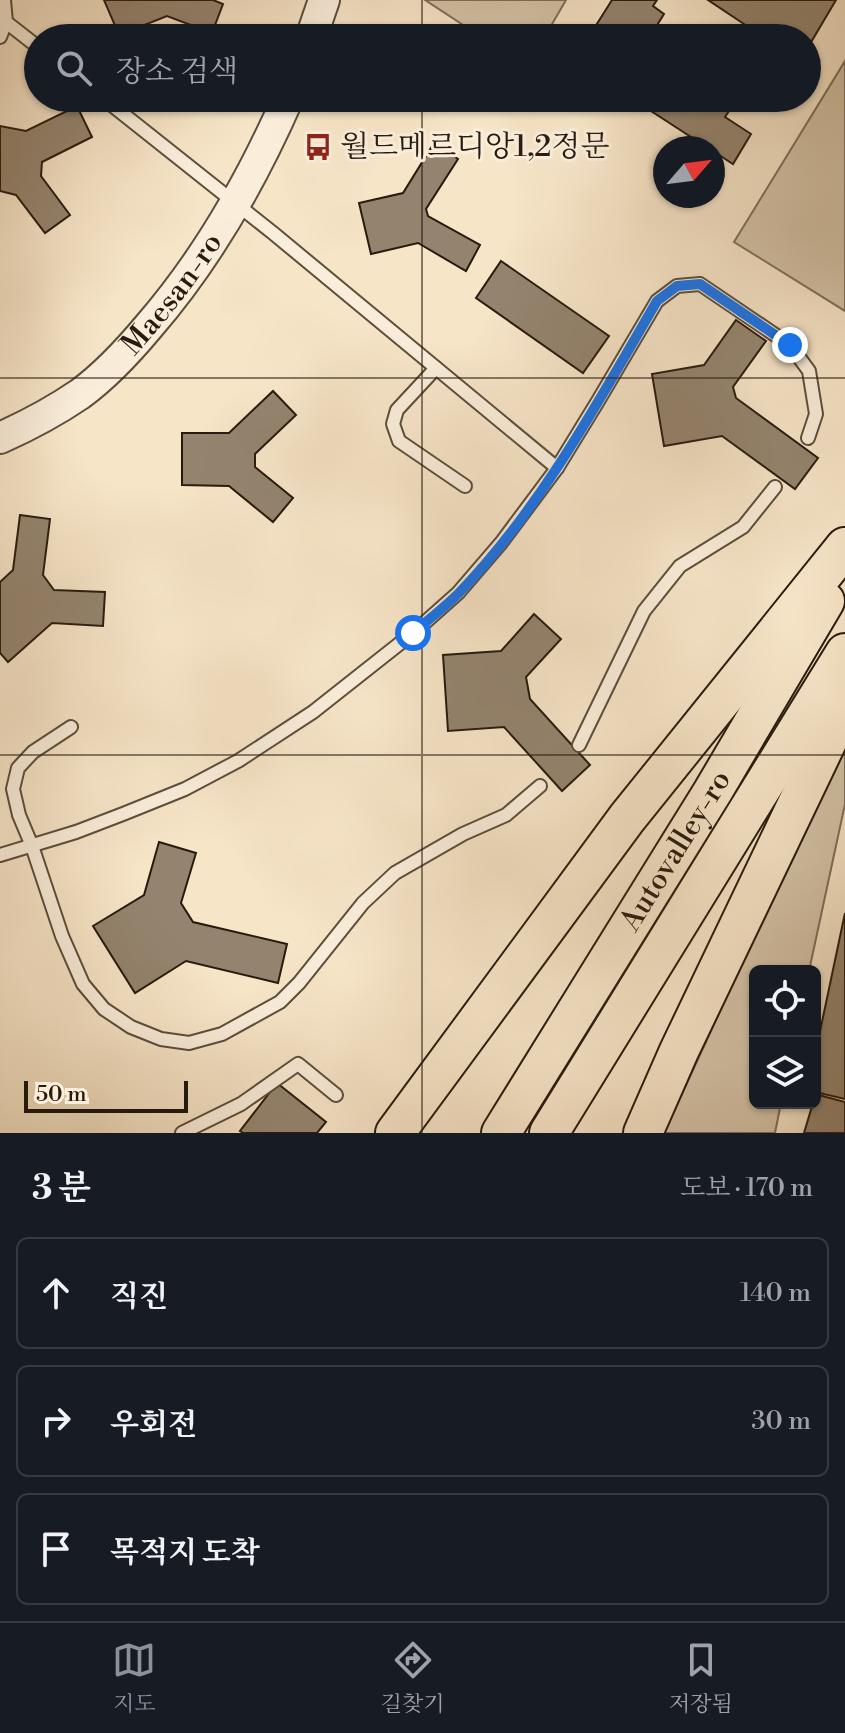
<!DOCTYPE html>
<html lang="ko">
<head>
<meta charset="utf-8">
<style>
	:root { --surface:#171b24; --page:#242831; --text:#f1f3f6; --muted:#9ea1a6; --line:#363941; --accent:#8c9099 }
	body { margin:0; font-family:"Libre Bodoni","Noto Serif KR",serif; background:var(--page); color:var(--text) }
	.controls { position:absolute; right:24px; bottom:24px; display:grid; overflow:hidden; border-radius:12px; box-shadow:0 2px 6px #0004 }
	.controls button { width:72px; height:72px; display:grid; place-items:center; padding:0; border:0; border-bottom:2px solid var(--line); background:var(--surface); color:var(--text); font:40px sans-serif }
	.compass { position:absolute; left:653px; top:136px; width:72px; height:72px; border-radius:50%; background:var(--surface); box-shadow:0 2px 6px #0004; rotate:62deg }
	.scale { position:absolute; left:24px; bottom:20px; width:164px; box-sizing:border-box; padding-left:8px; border:4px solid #281b0e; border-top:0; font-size:22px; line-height:28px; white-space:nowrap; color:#281b0e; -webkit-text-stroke:6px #faeedb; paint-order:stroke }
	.stop { position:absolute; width:24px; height:24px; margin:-18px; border:6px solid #1a73e8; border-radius:50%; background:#fff }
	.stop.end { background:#1a73e8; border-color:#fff; box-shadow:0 2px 8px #0008 }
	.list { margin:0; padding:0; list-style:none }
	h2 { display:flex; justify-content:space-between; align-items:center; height:104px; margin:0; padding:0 32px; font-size:34px }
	h2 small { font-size:26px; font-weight:400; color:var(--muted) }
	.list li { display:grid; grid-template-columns:52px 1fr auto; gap:24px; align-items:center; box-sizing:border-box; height:112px; margin:0 16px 16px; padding:0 16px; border:2px solid var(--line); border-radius:12px }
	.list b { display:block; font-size:30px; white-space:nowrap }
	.list em { font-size:26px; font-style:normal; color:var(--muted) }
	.icon { flex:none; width:44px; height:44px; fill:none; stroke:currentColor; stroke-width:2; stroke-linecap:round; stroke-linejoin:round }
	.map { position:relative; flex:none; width:845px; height:1133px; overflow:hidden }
	.search { position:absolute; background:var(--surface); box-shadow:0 2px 6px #0004; left:24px; right:24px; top:24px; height:88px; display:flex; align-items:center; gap:20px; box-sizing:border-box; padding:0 28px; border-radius:44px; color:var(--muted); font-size:30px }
	.sheet { height:488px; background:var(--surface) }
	nav { display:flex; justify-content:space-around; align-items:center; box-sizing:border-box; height:112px; border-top:2px solid var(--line); background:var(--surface); font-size:22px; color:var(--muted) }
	nav a { display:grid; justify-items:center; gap:4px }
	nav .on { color:var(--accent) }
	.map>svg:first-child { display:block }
</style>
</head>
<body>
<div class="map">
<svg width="845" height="1133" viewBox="0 0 845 1133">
	<rect width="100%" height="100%" fill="#f7e5c8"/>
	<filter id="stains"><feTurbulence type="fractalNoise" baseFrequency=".0025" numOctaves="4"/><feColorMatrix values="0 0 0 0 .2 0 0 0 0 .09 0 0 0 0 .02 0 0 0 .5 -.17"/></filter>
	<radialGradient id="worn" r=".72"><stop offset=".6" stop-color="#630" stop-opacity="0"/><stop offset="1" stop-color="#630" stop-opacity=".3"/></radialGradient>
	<g fill="#d4c3a8" stroke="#7e6f5b" stroke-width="2">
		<polygon points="425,0 566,0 544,38 483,38"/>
		<polygon points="845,61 845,311 734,242"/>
		<polygon points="845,740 845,804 809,971 755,971 755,1103 781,1103 775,1133 664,1133"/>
	</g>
	<g fill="#94846f" stroke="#281b0e" stroke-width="2">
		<polygon points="104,0 213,0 223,4 212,33 167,16 119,35"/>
		<polygon points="612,0 657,0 653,6 664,14 649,38 588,38"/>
		<polygon points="708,0 836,0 807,49 807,38 765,38"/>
		<polygon points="631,98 738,98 725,117 751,134 733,164 713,151 713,148 708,148"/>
		<polygon points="77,106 92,137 42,162 41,176 70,215 45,233 16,195 0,191 0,126 26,131"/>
		<polygon points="434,143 458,159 426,209 428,216 480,245 466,271 418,243 371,254 359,203 403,193"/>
		<polygon points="501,261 609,336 583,373 476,298"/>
		<polygon points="736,320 766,341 733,387 736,398 818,458 795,489 722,436 664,446 652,374 704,365"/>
		<polygon points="273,391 296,415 255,454 255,467 293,498 273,522 229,486 182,485 182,433 229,433"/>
		<polygon points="20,515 50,519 43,575 54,590 105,592 103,626 52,623 8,662 0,653 0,582 13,570"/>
		<polygon points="534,614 561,639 526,677 530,699 590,765 562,791 504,727 448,731 443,655 501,651"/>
		<polygon points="159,842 196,853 181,903 193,922 287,944 278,983 186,961 135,993 93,926 144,895"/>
		<polygon points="845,913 845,1099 815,1092 815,1055"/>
		<polygon points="277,1083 326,1122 317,1133 243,1133 240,1131"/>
		<polygon points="815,1094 845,1102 845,1133 804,1133 813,1103 815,1103"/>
	</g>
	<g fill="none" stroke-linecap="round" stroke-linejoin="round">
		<g stroke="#5c4e3c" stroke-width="16">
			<g id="service">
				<polyline points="6,22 38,47"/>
				<polyline points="0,37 6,22 4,0"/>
				<polyline points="103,98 273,233 557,468"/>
				<polyline points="436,368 397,410 393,424 399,441 465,486"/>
				<polyline points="71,727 33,752 18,768 13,789 19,815 32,846 62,936 83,984 104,1009 131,1027 161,1039 189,1043 222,1034 280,1002 299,983 363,903 395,873 463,834 506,815 540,786"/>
				<polyline points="579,745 644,611 680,566 743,527 775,487"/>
				<polyline points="0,855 76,832 123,814 185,789 238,761 313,712 413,633 458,593 501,543 557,468 598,401 657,301 677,286 700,284 790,345 809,371 816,414 808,438"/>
				<polyline points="182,1133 241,1104 298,1064 336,1095"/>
			</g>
		</g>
		<g stroke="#5c4e3c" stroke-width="34">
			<g id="tertiary">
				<polyline points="311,38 324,0"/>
				<path id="s1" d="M0 438C27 426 55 411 80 394 106 375 129 350 149 326 208 258 252 180 288 98"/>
			</g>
		</g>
		<g stroke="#281b0e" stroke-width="42">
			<g id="trunk">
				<polyline points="395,1133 627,818 845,547"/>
				<path id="s2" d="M501 1133 713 791 825 601"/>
				<polyline points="549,1133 845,653"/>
				<polyline points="643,1133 679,1051 845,704"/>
			</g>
		</g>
		<use href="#service" stroke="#faeedb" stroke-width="12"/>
		<use href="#tertiary" stroke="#faeedb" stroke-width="30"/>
		<use href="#trunk" stroke="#f7e5c8" stroke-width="38"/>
	</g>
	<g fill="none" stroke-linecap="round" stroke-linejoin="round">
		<path stroke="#1a73e8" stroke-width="10" d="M413 633C428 620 445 607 459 593 541 508 598 402 657 301L677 286 700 284 790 345"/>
	</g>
	<path fill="none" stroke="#281b0e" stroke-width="2" stroke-opacity="0.55" d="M422 0V38M422 98V1133M0 378H845M0 755H845"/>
	<defs>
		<g id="bus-bare" transform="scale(2.16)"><path d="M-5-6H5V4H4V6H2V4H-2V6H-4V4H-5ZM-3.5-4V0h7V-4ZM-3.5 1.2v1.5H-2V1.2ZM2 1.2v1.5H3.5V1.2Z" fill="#8f2418" stroke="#faeedb" stroke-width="2.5" paint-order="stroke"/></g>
	</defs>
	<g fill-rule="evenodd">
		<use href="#bus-bare" x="318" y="147"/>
	</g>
	<g text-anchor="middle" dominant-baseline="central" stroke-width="6" stroke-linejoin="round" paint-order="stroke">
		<g font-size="30" fill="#281b0e" stroke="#faeedb" text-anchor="start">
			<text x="340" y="147">월드메르디앙1,2정문</text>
		</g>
		<g font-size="30" fill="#281b0e" stroke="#faeedb">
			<text stroke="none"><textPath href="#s1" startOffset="228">Maesan-ro</textPath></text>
			<text stroke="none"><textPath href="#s2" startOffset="332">Autovalley-ro</textPath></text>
		</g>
	</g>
	<rect width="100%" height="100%" filter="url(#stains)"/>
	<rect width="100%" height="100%" fill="url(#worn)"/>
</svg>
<div class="controls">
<button><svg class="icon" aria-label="locate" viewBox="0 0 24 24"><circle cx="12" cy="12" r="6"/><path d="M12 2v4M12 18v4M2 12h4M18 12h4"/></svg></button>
<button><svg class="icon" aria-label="layers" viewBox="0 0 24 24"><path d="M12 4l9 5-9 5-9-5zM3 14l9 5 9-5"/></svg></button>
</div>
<svg class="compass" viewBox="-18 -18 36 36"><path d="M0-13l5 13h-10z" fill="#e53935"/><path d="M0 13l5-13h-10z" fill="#9ea1a6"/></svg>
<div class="scale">50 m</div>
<div class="stop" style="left:413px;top:633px"></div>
<div class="stop end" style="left:790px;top:345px"></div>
<div class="search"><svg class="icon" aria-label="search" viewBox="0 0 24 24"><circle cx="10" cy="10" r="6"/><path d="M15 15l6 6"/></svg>장소 검색</div>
</div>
<section class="sheet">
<h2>3 분<small>도보 · 170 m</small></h2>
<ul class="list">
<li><svg class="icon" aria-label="ahead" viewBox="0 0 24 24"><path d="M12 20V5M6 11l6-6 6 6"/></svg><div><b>직진</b></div><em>140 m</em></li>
<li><svg class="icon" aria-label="right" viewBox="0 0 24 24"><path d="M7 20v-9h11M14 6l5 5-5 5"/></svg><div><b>우회전</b></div><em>30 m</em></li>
<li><svg class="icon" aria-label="arrive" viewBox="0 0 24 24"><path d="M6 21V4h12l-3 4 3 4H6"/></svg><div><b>목적지 도착</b></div></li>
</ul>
</section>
<nav>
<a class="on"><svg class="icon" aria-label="map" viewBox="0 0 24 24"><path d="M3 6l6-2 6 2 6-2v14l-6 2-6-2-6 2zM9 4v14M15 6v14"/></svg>지도</a>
<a><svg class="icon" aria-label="directions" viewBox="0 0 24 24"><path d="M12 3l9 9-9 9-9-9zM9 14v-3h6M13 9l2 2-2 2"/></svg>길찾기</a>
<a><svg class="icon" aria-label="saved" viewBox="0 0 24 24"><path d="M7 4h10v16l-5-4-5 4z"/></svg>저장됨</a>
</nav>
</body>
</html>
